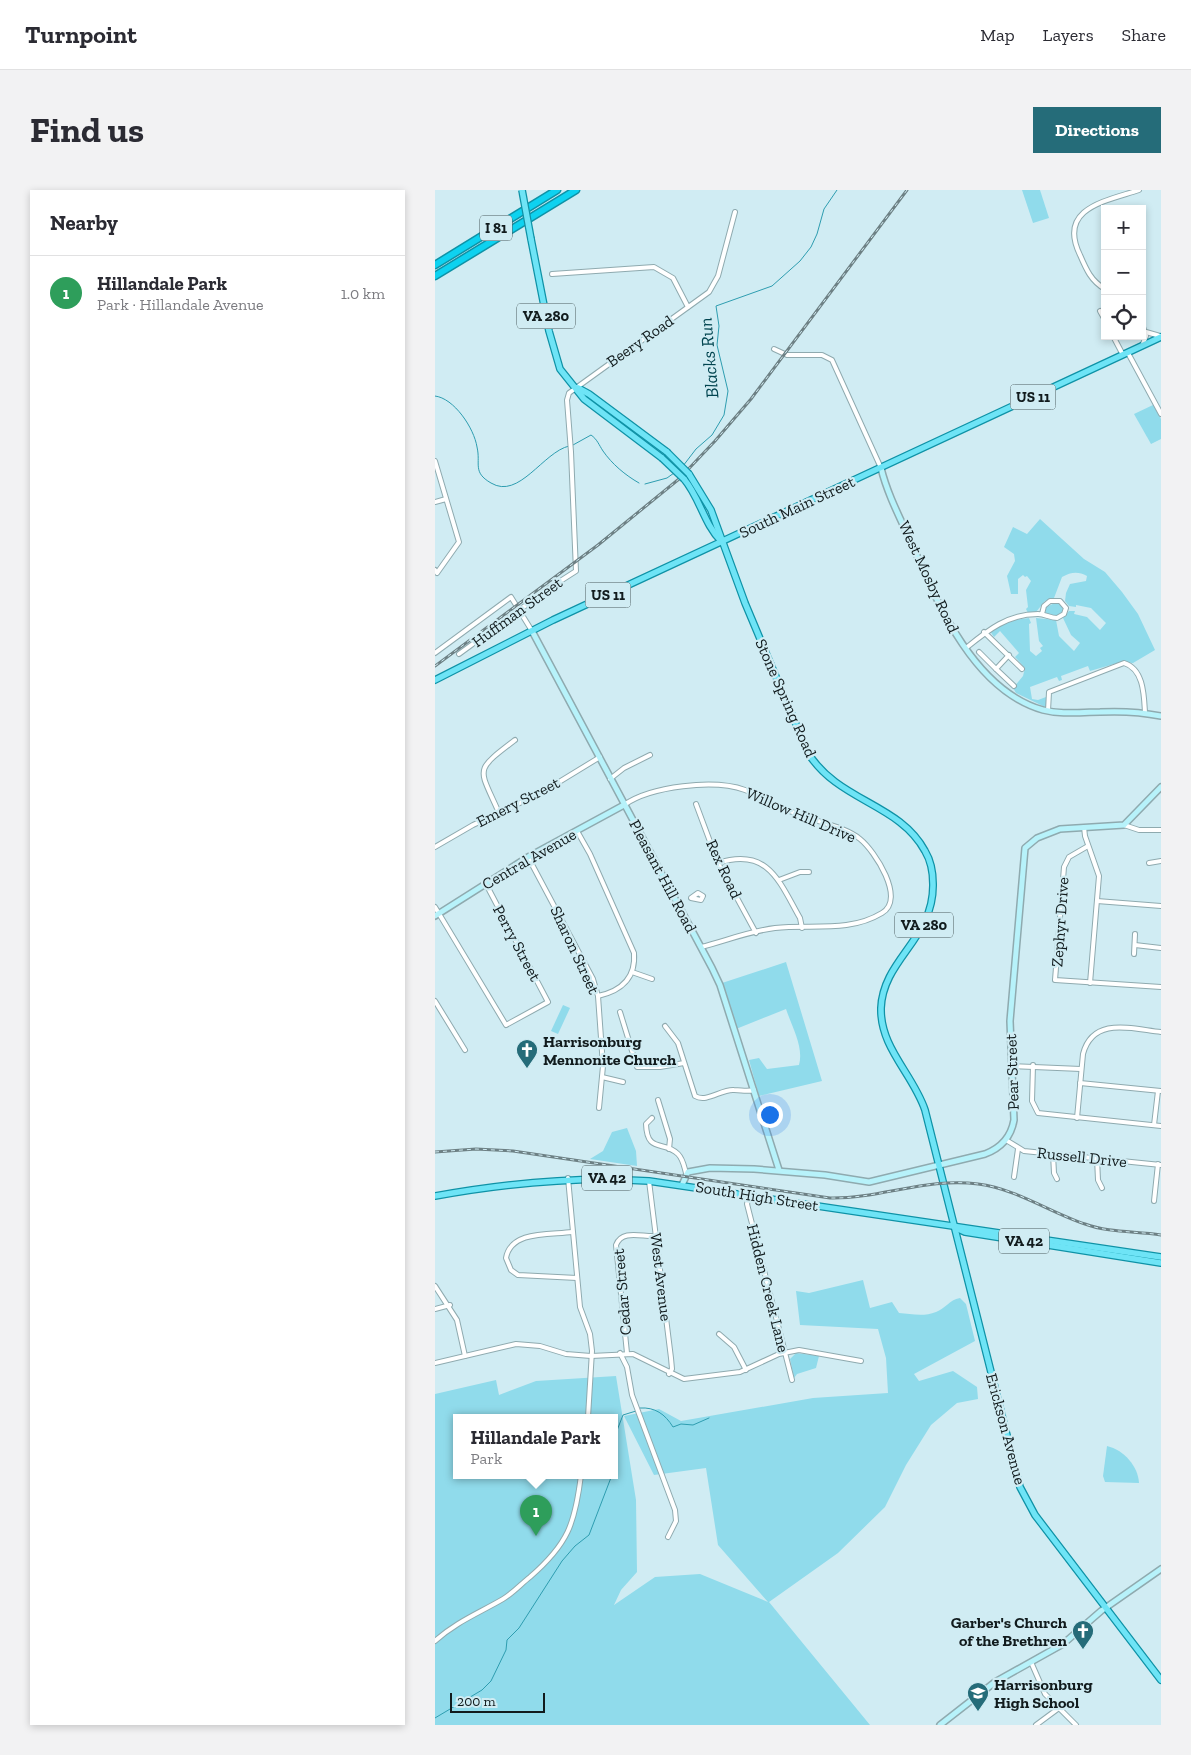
<!DOCTYPE html>
<html lang="en">
<head>
<meta charset="utf-8">
<style>
	:root { --surface:#fff; --page:#f2f2f3; --text:#2b2b33; --muted:#7c7c81; --line:#e1e1e2; --accent:#256c79 }
	body { margin:0; font-family:"Zilla Slab",serif; background:var(--page); color:var(--text) }
	.controls { position:absolute; right:15px; top:15px; display:grid; overflow:hidden; border-radius:0px; box-shadow:0 2px 8px #0003 }
	.controls button { width:45px; height:45px; display:grid; place-items:center; padding:0; border:0; border-bottom:1px solid var(--line); background:var(--surface); color:var(--text); font:25px sans-serif }
	.scale { position:absolute; left:15px; bottom:12px; width:95px; box-sizing:border-box; padding-left:5px; border:2px solid #111b1d; border-top:0; font-size:14px; line-height:18px; white-space:nowrap; color:#111b1d; -webkit-text-stroke:4px #d0ecf3; paint-order:stroke }
	.you { position:absolute; left:334px; top:924px; width:18px; height:18px; margin:-12px; border:4px solid #fff; border-radius:50%; background:#1a73e8; box-shadow:0 0 0 8px #1a73e833 }
	.badge { display:grid; place-items:center; width:32px; height:32px; border-radius:50%; background:var(--accent); color:#fff; font-size:16px; font-weight:700 }
	.pin { position:absolute; translate:-50% -41px; filter:drop-shadow(0 1px 2px #0008) }
	.pin::after { content:''; position:absolute; top:26px; width:18px; height:15px; background:inherit; clip-path:polygon(0 0,100% 0,50% 100%) }
	.popup { position:absolute; left:18px; top:1224px; width:165px; height:65px; box-sizing:border-box; display:grid; place-content:center; border-radius:0px; background:var(--surface); filter:drop-shadow(0 1px 4px #0005); font-size:16px; white-space:nowrap; color:var(--muted) }
	.popup b { font-size:19px; color:var(--text) }
	.popup::after { content:''; position:absolute; left:50%; top:100%; margin-left:-10px; border:10px solid transparent; border-top-color:var(--surface) }
	.list { margin:0; padding:0; list-style:none }
	h2 { display:flex; justify-content:space-between; align-items:center; height:65px; margin:0; padding:0 20px; font-size:21px }
	h2 small { font-size:16px; font-weight:400; color:var(--muted) }
	.list li { display:grid; grid-template-columns:32px 1fr auto; gap:15px; align-items:center; box-sizing:border-box; height:75px; padding:0 20px; border-top:1px solid var(--line) }
	.list b { display:block; font-size:19px; white-space:nowrap }
	.list p { margin:0; font-size:16px; white-space:nowrap; color:var(--muted) }
	.list em { font-size:16px; font-style:normal; color:var(--muted) }
	.icon { flex:none; width:28px; height:28px; fill:none; stroke:currentColor; stroke-width:2; stroke-linecap:round; stroke-linejoin:round }
	.map { position:relative; flex:none; width:726px; height:1535px; overflow:hidden; border-radius:0px }
	header { display:flex; align-items:center; gap:30px; box-sizing:border-box; height:70px; padding:0 25px; background:var(--surface); border-bottom:1px solid var(--line) }
	header strong { font-size:24px }
	nav { display:flex; gap:28px; margin-inline-start:auto; font-size:18px }
	.intro { display:flex; align-items:center; justify-content:space-between; box-sizing:border-box; height:120px; padding:0 30px }
	h1 { margin:0; font-size:35px }
	.button { padding:12px 22px; border-radius:0px; background:var(--accent); color:#fff; font-size:18px; font-weight:700 }
	main { display:flex; gap:30px; padding:0 30px }
	aside { flex:1; background:var(--surface); border-radius:0px; box-shadow:0 2px 8px #0003 }
	.map>svg:first-child { display:block }
</style>
</head>
<body>
<header>
<strong>Turnpoint</strong>
<nav><a>Map</a><a>Layers</a><a>Share</a></nav>
</header>
<div class="intro"><h1>Find us</h1><a class="button">Directions</a></div>
<main>
<aside>
<h2>Nearby<small></small></h2>
<ul class="list">
<li><span class="badge" style="background:#2e9e5b">1</span><div><b>Hillandale Park</b><p>Park · Hillandale Avenue</p></div><em>1.0 km</em></li>
</ul>
</aside>
<div class="map">
<svg width="726" height="1535" viewBox="0 0 726 1535">
	<rect width="100%" height="100%" fill="#d0ecf3"/>
	<g fill="#90dbeb" fill-rule="evenodd">
		<polygon points="587,0 605,0 614,28 598,33"/>
		<polygon points="718,215 726,229 726,249 716,254 699,224"/>
		<path d="M605 329 649 369 670 382 687 402 703 424 720 460 698 473 686 472 655 481 653 476 626 486 627 490 624 491 622 487 595 497 597 509 603 510 611 507 612 515 610 517 581 503 578 498 588 486 590 478 580 467 584 463 565 441 559 447 555 441 579 430 594 428 596 433 594 434 595 461 601 466 607 461 605 458 608 456 604 451 601 428 621 430 624 446 639 461 645 453 636 445 628 428 634 421H640L639 424 652 427 665 440 671 433 656 418 641 415V417L634 416 630 411 631 403 635 394 651 391 652 386C643 381 636 382 627 387L619 408 610 411 601 422 593 423 591 419 593 417 591 400 596 391 592 386 590 387 588 385 583 389V404H576L572 386 580 371 579 364 569 357 578 337 592 344Z"/>
		<polygon points="620,413 627,415 628,421 623,425 613,425 610,423 611,417"/>
		<path d="M351 772 387 891 324 906 314 870 324 868 332 879 364 875C369 857 357 837 351 819L301 839 287 793Z"/>
		<polygon points="128,815 135,818 123,844 116,841"/>
		<polygon points="192,938 201,961 202,976 155,969 168,961 177,942"/>
		<path d="M428 1090 435 1118 457 1112 464 1123C476 1124 489 1127 501 1122 510 1119 514 1110 525 1108L531 1114 540 1151 479 1184 484 1191 518 1181 542 1197 543 1209 522 1213 496 1235 471 1275 450 1317 403 1363 334 1412 435 1535H0V1204L61 1190 64 1205 101 1191 181 1186 201 1310 202 1382 186 1400 179 1415 220 1387 265 1384 333 1412 283 1355 271 1278 219 1285 189 1226 224 1219 246 1231 378 1208 453 1203 451 1168 443 1139 365 1135 361 1101 374 1103ZM22 1227H180V1285H22Z"/>
		<polygon points="361,1163 384,1166 381,1178 362,1184 359,1188 355,1169"/>
		<path d="M672 1256C689 1260 703 1276 704 1293L670 1292 668 1286Z"/>
	</g>
	<g fill="none" stroke-linecap="round" stroke-linejoin="round">
		<g stroke="#2e9db0" stroke-width="1">
			<path d="M0 206C19 208 39 238 42 257 46 274 37 282 56 293 84 310 108 262 134 256"/>
			<path d="M138 255 156 245C162 249 164 255 168 261 177 274 190 285 204 293"/>
			<polyline points="248,276 261,259 277,245 289,225 293,201 282,155 284,136 281,116 337,96 365,71 376,57 382,44 389,19 402,0"/>
			<polyline points="210,294 232,288 239,283"/>
			<path d="M205 1218C220 1217 230 1224 238 1237L246 1234 258 1235 274 1228"/>
			<polyline points="180,1276 182,1269 181,1243 188,1225 201,1221"/>
			<polyline points="0,1528 47,1500 56,1491 71,1460 72,1450 84,1438 127,1371 140,1356 154,1345 177,1285"/>
		</g>
		<g stroke="#8faaaf" stroke-width="6">
			<g id="street">
				<polyline points="117,84 219,77 238,88 253,117"/>
				<path d="M670 99C656 91 651 79 645 65 622 18 671 11 704 0"/>
				<polyline points="665,121 670,130"/>
				<polyline points="711,142 725,146"/>
				<polyline points="678,146 688,165"/>
				<polyline points="707,156 711,146 707,134"/>
				<polyline points="339,159 352,165 387,165 397,170 446,278"/>
				<polyline points="693,163 726,224"/>
				<polyline points="0,271 24,352 2,383 0,380"/>
				<polyline points="0,312 11,309"/>
				<polyline points="549,442 587,479"/>
				<path d="M531 458C553 440 573 424 603 424 610 424 615 428 622 428L629 424 631 418 625 411H615L609 416 607 424"/>
				<polyline points="544,462 561,479"/>
				<polyline points="0,463 76,407 97,441"/>
				<polyline points="24,464 116,397 141,381 136,262 132,210 134,203 274,102 283,86 300,22"/>
				<polyline points="574,465 561,479 579,496"/>
				<path d="M613 521 614 502 689 473C709 479 709 506 710 523"/>
				<polyline points="175,589 189,578 215,565"/>
				<polyline points="261,614 283,673 321,743"/>
				<path d="M189 615C216 596 279 589 310 600 319 603 328 609 337 614 347 619 358 622 369 626 386 633 410 637 425 649 440 661 471 709 447 723 414 743 376 734 340 738 315 741 290 751 266 757"/>
				<path d="M64 623C44 577 38 582 80 550"/>
				<polyline points="689,635 704,640 726,640"/>
				<polyline points="649,637 650,646 664,686 655,793"/>
				<path d="M142 641 155 664 199 763C201 788 186 801 163 806"/>
				<polyline points="653,656 634,667 629,677 620,790 726,797"/>
				<polyline points="0,657 38,635 106,603 165,567"/>
				<polyline points="93,667 158,789 163,806 168,876 164,918"/>
				<path d="M283 673C333 657 344 691 365 728L367 738"/>
				<polyline points="714,673 726,671"/>
				<polyline points="344,690 365,682 374,682"/>
				<polygon points="263,703 268,706 266,710 256,708"/>
				<polyline points="662,711 726,716"/>
				<polyline points="0,717 71,835 113,812 51,694"/>
				<polyline points="700,755 726,758"/>
				<polyline points="699,764 700,744"/>
				<polyline points="197,782 217,789"/>
				<polyline points="0,811 30,860"/>
				<polyline points="185,822 202,877 225,877 249,873"/>
				<path d="M230 836 243 853 260 906C272 913 286 899 299 900 307 900 311 902 319 900"/>
				<polyline points="598,875 597,911 603,923 726,936"/>
				<polyline points="576,876 646,879"/>
				<polyline points="167,887 188,892"/>
				<polyline points="645,893 726,901"/>
				<polyline points="223,910 235,949 234,959"/>
				<path d="M217 928 211 934C212 964 229 950 243 964 248 969 249 976 251 983"/>
				<path d="M642 928 648 864C658 826 697 839 726 842"/>
				<polyline points="719,935 723,901"/>
				<polyline points="571,950 589,961 726,975"/>
				<polyline points="618,964 619,983 622,989"/>
				<polyline points="662,968 663,990 667,998"/>
				<polyline points="579,987 583,959"/>
				<polyline points="133,988 145,1117 155,1144 157,1161 153,1227"/>
				<polyline points="214,991 236,1168 237,1179 234,1184"/>
				<polyline points="314,1005 312,1014 357,1190"/>
				<polyline points="719,1011 723,974"/>
				<path d="M137 1042C116 1045 76 1040 71 1068L76 1080 83 1085 142 1088"/>
				<polyline points="0,1096 22,1130 30,1166"/>
				<polyline points="0,1119 15,1115"/>
				<polyline points="284,1144 299,1157 311,1180"/>
				<polyline points="185,1163 192,1177 197,1205 240,1320 241,1331 233,1347"/>
				<path d="M192 1163 181 1055C187 1039 207 1047 220 1046"/>
				<polyline points="0,1173 81,1154 105,1156 131,1164 156,1166 198,1164 249,1189 305,1182 344,1164 364,1160 426,1171"/>
				<path d="M0 1451C21 1432 44 1423 68 1409 78 1403 86 1394 95 1387 133 1354 140 1334 146 1285"/>
				<polyline points="596,1472 610,1504 641,1535"/>
				<polyline points="601,1535 624,1518"/>
			</g>
		</g>
		<g stroke="#8faaaf" stroke-width="8">
			<g id="secondary">
				<path d="M446 278C452 303 465 328 476 352 502 412 538 500 608 520 627 525 646 522 665 522 686 521 706 522 726 526"/>
				<polyline points="97,441 277,778 285,795 344,980"/>
				<polyline points="0,726 93,667 189,615"/>
				<path d="M247 995 253 982 275 978 319 979 390 985 434 992 550 964C566 958 576 947 579 930L575 831 590 658 602 648 625 639 689 635 726 597"/>
				<polyline points="505,1535 560,1492 628,1454 666,1421 726,1379"/>
			</g>
		</g>
		<g stroke="#0f92a6" stroke-width="8">
			<g id="primary">
				<polyline points="96,49 114,141 125,179 149,209 227,268"/>
				<polyline points="143,198 154,204 232,262"/>
				<path d="M254 284 276 320 310 413 373 563C404 612 464 613 490 661 496 671 498 683 498 694 499 749 448 769 446 818 445 858 478 884 490 920L585 1297 600 1325 726 1490"/>
				<path d="M249 289C265 308 269 334 286 351"/>
				<polyline points="0,490 118,430 726,147"/>
				<path d="M0 1006C72 993 141 986 214 991L726 1067"/>
				<polyline points="521,1038 530,1042 726,1073"/>
			</g>
		</g>
		<g stroke="#0f92a6" stroke-width="9">
			<g id="highway">
				<polyline points="0,75 122,0"/>
				<polyline points="0,86 141,0"/>
			</g>
		</g>
		<use href="#street" stroke="#fff" stroke-width="4"/>
		<use href="#secondary" stroke="#b7f2fa" stroke-width="5"/>
		<use href="#primary" stroke="#6ee4f6" stroke-width="5.5"/>
		<use href="#highway" stroke="#0ed2f0" stroke-width="6"/>
		<g stroke="#6d8084" stroke-width="3">
			<g id="rail">
				<polyline points="0,476 163,355 244,289 280,251 316,209 472,0"/>
				<path d="M0 962 41 959 78 961 395 1008C445 1009 493 987 543 994 582 999 614 1022 650 1034 674 1043 701 1041 726 1045"/>
			</g>
		</g>
		<use href="#rail" stroke="#d0ecf3" stroke-width="1" stroke-dasharray="4" stroke-linecap="butt"/>
		<g stroke="#0f92a6" stroke-width="8" stroke-linecap="butt">
			<g id="primary-bridge">
				<polyline points="87,0 96,49"/>
				<polyline points="232,262 254,284"/>
				<polyline points="227,268 249,289"/>
			</g>
		</g>
		<use href="#primary-bridge" stroke="#6ee4f6" stroke-width="5.5"/>
	</g>
	<defs>
		<g id="church-pin" transform="scale(1.125)"><path d="M0 17L-7.5 6A9.5 9.5 0 1 1 7.5 6Z" fill="#256c79" stroke="#d0ecf3"/><path d="M-1.2-6h2.4v3.5h3.3v2.4h-3.3V6h-2.4V-.1h-3.3v-2.4h3.3Z" fill="#fff"/></g>
		<g id="school-pin" transform="scale(1.125)"><path d="M0 17L-7.5 6A9.5 9.5 0 1 1 7.5 6Z" fill="#256c79" stroke="#d0ecf3"/><path d="M0-5L7-2L0 1L-7-2ZM-4 1L0 2.5L4 1V4Q0 6-4 4Z" fill="#fff"/></g>
	</defs>
	<g fill-rule="evenodd">
		<use href="#church-pin" x="92" y="860"/>
		<use href="#church-pin" x="648" y="1441"/>
		<use href="#school-pin" x="543" y="1503"/>
	</g>
	<g text-anchor="middle" dominant-baseline="central" stroke-width="4.5" stroke-linejoin="round" paint-order="stroke">
		<g fill="#d0ecf3" stroke="#4a5a5d" stroke-width="1">
			<rect x="45" y="25.5" width="32" height="25" rx="4"/>
			<rect x="82" y="113.5" width="58" height="25" rx="4"/>
			<rect x="575.5" y="194.5" width="45" height="25" rx="4"/>
			<rect x="150.5" y="392.5" width="45" height="25" rx="4"/>
			<rect x="460" y="722.5" width="58" height="25" rx="4"/>
			<rect x="147" y="975.5" width="50" height="25" rx="4"/>
			<rect x="564" y="1038.5" width="50" height="25" rx="4"/>
		</g>
		<g font-size="15" font-weight="bold" fill="#111b1d">
			<text x="61" y="38">I 81</text>
			<text x="111" y="126">VA 280</text>
			<text x="598" y="207">US 11</text>
			<text x="173" y="405">US 11</text>
			<text x="489" y="735">VA 280</text>
			<text x="172" y="988">VA 42</text>
			<text x="589" y="1051">VA 42</text>
		</g>
		<g font-size="16" fill="#111b1d" stroke="#d0ecf3">
			<text transform="translate(205 151) rotate(-35)">Beery Road</text>
			<text transform="translate(362 317) rotate(-25)">South Main Street</text>
			<text transform="translate(494 387) rotate(65)">West Mosby Road</text>
			<text transform="translate(82 422) rotate(-36)">Huffman Street</text>
			<text transform="translate(351 508) rotate(66)">Stone Spring Road</text>
			<text transform="translate(83 612) rotate(-27)">Emery Street</text>
			<text transform="translate(366 625) rotate(23)">Willow Hill Drive</text>
			<text transform="translate(94 669) rotate(-30)">Central Avenue</text>
			<text transform="translate(289 679) rotate(65)">Rex Road</text>
			<text transform="translate(228 686) rotate(62)">Pleasant Hill Road</text>
			<text transform="translate(625 732) rotate(-86)">Zephyr Drive</text>
			<text transform="translate(82 753) rotate(62)">Perry Street</text>
			<text transform="translate(140 760) rotate(65)">Sharon Street</text>
			<text transform="translate(577 882) rotate(-92)">Pear Street</text>
			<text transform="translate(647 967) rotate(6)">Russell Drive</text>
			<text transform="translate(322 1006) rotate(9)">South High Street</text>
			<text transform="translate(226 1087) rotate(83)">West Avenue</text>
			<text transform="translate(333 1098) rotate(76)">Hidden Creek Lane</text>
			<text transform="translate(187 1102) rotate(-95)">Cedar Street</text>
			<text transform="translate(571 1239) rotate(75)">Erickson Avenue</text>
		</g>
		<g font-size="16" font-weight="bold" fill="#111b1d" stroke="#d0ecf3" text-anchor="start">
			<text x="108" y="851">Harrisonburg<tspan x="108" dy="18">Mennonite Church</tspan></text>
			<text x="632" y="1432" text-anchor="end">Garber's Church<tspan x="632" dy="18">of the Brethren</tspan></text>
			<text x="559" y="1494">Harrisonburg<tspan x="559" dy="18">High School</tspan></text>
		</g>
		<g font-size="18" font-style="italic" fill="#024550" stroke="#d0ecf3">
			<text transform="translate(274 168) rotate(-95)">Blacks Run</text>
		</g>
	</g>
</svg>
<div class="controls">
<button>+</button>
<button>−</button>
<button><svg class="icon" aria-label="locate" viewBox="0 0 24 24"><circle cx="12" cy="12" r="6"/><path d="M12 2v4M12 18v4M2 12h4M18 12h4"/></svg></button>
</div>
<div class="scale">200 m</div>
<div class="you"></div>
<div class="pin badge" style="left:101px;top:1346px;background:#2e9e5b">1</div>
<div class="popup"><b>Hillandale Park</b>Park</div>
</div>
</main>
</body>
</html>
